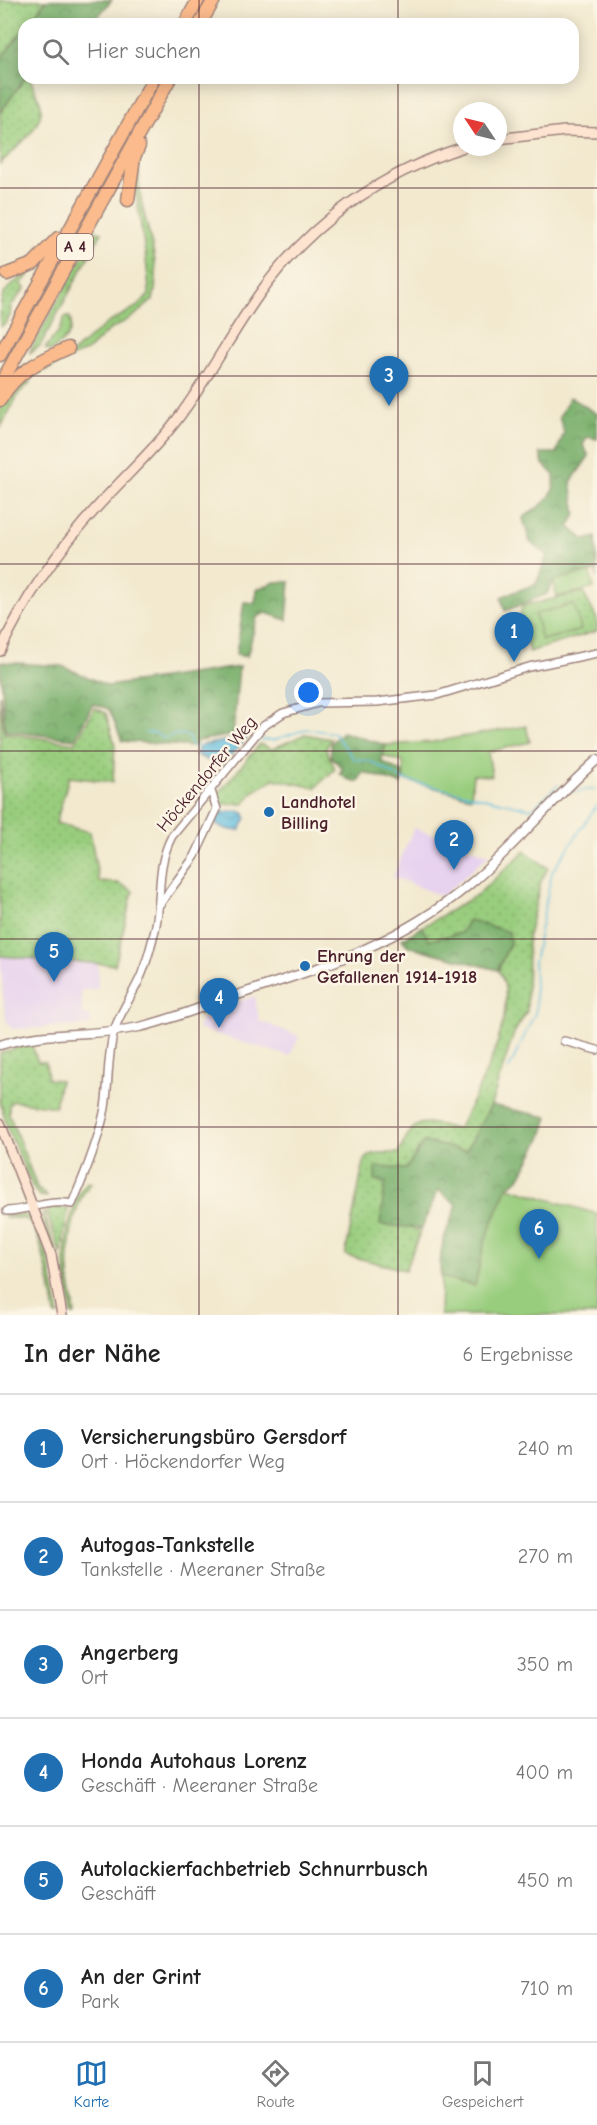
<!DOCTYPE html>
<html lang="de">
<head>
<meta charset="utf-8">
<style>
	:root { --surface:#fff; --page:#f6f6f6; --text:#222; --muted:#767676; --line:#e0e0e0; --accent:#1f6fb2 }
	body { margin:0; font-family:"Comic Neue",sans-serif; background:var(--page); color:var(--text) }
	.compass { position:absolute; left:453px; top:102px; width:54px; height:54px; border-radius:50%; background:var(--surface); box-shadow:0 3px 15px #0003; rotate:305deg }
	.you { position:absolute; left:309px; top:693px; width:21px; height:21px; margin:-15px; border:4px solid #fff; border-radius:50%; background:#1a73e8; box-shadow:0 0 0 9px #1a73e833 }
	.badge { display:grid; place-items:center; width:39px; height:39px; border-radius:50%; background:var(--accent); color:#fff; font-size:20px; font-weight:700 }
	.pin { position:absolute; translate:-50% -50px; filter:drop-shadow(0 2px 3px #0008) }
	.pin::after { content:''; position:absolute; top:32px; width:21px; height:18px; background:inherit; clip-path:polygon(0 0,100% 0,50% 100%) }
	.list { margin:0; padding:0; list-style:none }
	h2 { display:flex; justify-content:space-between; align-items:center; height:78px; margin:0; padding:0 24px; font-size:26px }
	h2 small { font-size:20px; font-weight:400; color:var(--muted) }
	.list li { display:grid; grid-template-columns:39px 1fr auto; gap:18px; align-items:center; box-sizing:border-box; height:108px; padding:0 24px; border-top:2px solid var(--line) }
	.list b { display:block; font-size:22px; white-space:nowrap }
	.list p { margin:0; font-size:20px; white-space:nowrap; color:var(--muted) }
	.list em { font-size:20px; font-style:normal; color:var(--muted) }
	.icon { flex:none; width:33px; height:33px; fill:none; stroke:currentColor; stroke-width:2; stroke-linecap:round; stroke-linejoin:round }
	.map { position:relative; flex:none; width:597px; height:1315px; overflow:hidden }
	.search { position:absolute; background:var(--surface); box-shadow:0 3px 15px #0003; left:18px; right:18px; top:18px; height:66px; display:flex; align-items:center; gap:15px; box-sizing:border-box; padding:0 21px; border-radius:18px; color:var(--muted); font-size:22px }
	.sheet { height:726px; background:var(--surface) }
	nav { display:flex; justify-content:space-around; align-items:center; box-sizing:border-box; height:84px; border-top:2px solid var(--line); background:var(--surface); font-size:16px; color:var(--muted) }
	nav a { display:grid; justify-items:center; gap:3px }
	nav .on { color:var(--accent) }
	.map>svg:first-child { display:block }
</style>
</head>
<body>
<div class="map">
<svg width="597" height="1315" viewBox="0 0 597 1315">
	<defs>
		<pattern id="grass-dots" width="8" height="8" patternUnits="userSpaceOnUse" patternTransform="scale(1.5)"><rect width="8" height="8" fill="#99cd7e"/><path d="M2 2h.1M6 6h.1" fill="none" stroke="#85b06d" stroke-width="1.8" stroke-linecap="round"/></pattern>
		<pattern id="forest-crowns" width="20" height="18" patternUnits="userSpaceOnUse" patternTransform="scale(1.5)"><rect width="20" height="18" fill="#7ab06d"/><path d="M2 6a3 3 0 1 1 6 0M12 15a3 3 0 1 1 6 0" fill="none" stroke="#668f5a"/></pattern>
		<pattern id="water-waves" width="16" height="10" patternUnits="userSpaceOnUse" patternTransform="scale(1.5)"><rect width="16" height="10" fill="#61bddf"/><path d="M0 5q4-4 8 0t8 0" fill="none" stroke="#5299b5"/></pattern>
	</defs>
	<rect width="100%" height="100%" fill="#fcf5e5"/>
	<filter id="ink" filterUnits="userSpaceOnUse"><feTurbulence type="fractalNoise" baseFrequency=".0167" numOctaves="2"/><feDisplacementMap in="SourceGraphic" scale="12" xChannelSelector="R" yChannelSelector="G"/><feConvolveMatrix kernelMatrix="1 2 1 2 8 2 1 2 1" color-interpolation-filters="sRGB"/></filter>
	<filter id="wash" filterUnits="userSpaceOnUse"><feTurbulence type="fractalNoise" baseFrequency=".008" numOctaves="4" result="noise"/><feDisplacementMap in="SourceGraphic" scale="24" xChannelSelector="R" yChannelSelector="G"/><feGaussianBlur stdDeviation="1.35" result="paint"/><feColorMatrix in="noise" values="0 0 0 0 0 0 0 0 0 0 0 0 0 0 0 0 0 1.4 0 .05"/><feComposite in="paint" operator="in"/></filter>
	<g filter="url(#wash)">
		<rect width="100%" height="100%" fill="#f2e9cf"/>
		<g fill="#e7d2ef">
			<polygon points="414,828 489,855 442,896 393,877"/>
			<polygon points="0,956 98,964 98,989 81,990 82,1014 90,1015 91,1025 12,1029 7,1023 4,1006"/>
			<polygon points="255,996 259,1021 299,1036 290,1056 198,1029 201,1019 239,1001"/>
		</g>
		<g fill="url(#grass-dots)" stroke="#727654" stroke-width="1.5">
			<polygon points="0,0 46,0 28,24 24,24 24,29 0,60"/>
			<path d="M25 78H31C32 88 39 96 41 105 45 127 13 150 0 164V113Z"/>
			<path d="M139 172C137 216 165 256 153 300L134 316 108 331 88 350 27 379 24 377 67 357 106 324 138 306 149 295C148 253 137 214 134 174Z"/>
			<polygon points="96,231 102,232 40,346 29,353"/>
			<path d="M32 271 21 284 25 288 11 306C12 314 7 324 0 327 0 290 1 291 32 271Z"/>
			<path d="M65 317H70C75 334 63 343 50 351L45 348 59 331Z"/>
			<polygon points="19,378 31,382 19,393 0,429 0,405"/>
			<polygon points="583,592 597,619 597,631 529,652 520,615 522,606"/>
			<polygon points="0,695 4,733 75,743 95,708 106,713 115,745 113,782 69,777 56,823 90,832 99,882 119,883 133,891 115,965 0,956"/>
			<polygon points="305,734 331,739 326,749 335,769 315,788 274,779 253,792 244,804 220,804 216,796 260,744 272,749"/>
			<path d="M525 851 548 868 541 881 528 936 527 1011 514 1033 491 1105 466 1151 424 1142 406 1169 385 1183 415 1230 422 1228 405 1270 345 1255 364 1161C373 1149 385 1154 398 1153 403 1146 405 1138 410 1132 422 1114 442 1128 458 1129 477 1093 524 1006 498 970L510 943 509 932 461 933 428 941 422 927 477 895Z"/>
			<polygon points="31,1043 38,1062 46,1062 48,1079 60,1080 55,1107 13,1101 9,1105 9,1114 37,1187 47,1197 39,1196 33,1188 8,1130 0,1102 0,1053"/>
			<path d="M88 1182 92 1183C74 1197 67 1250 69 1273 70 1287 74 1300 75 1315H72C70 1298 66 1280 65 1263 64 1245 73 1192 88 1182Z"/>
			<polygon points="50,1205 68,1209 61,1255 47,1213"/>
			<polygon points="43,1211 64,1277 68,1315 65,1315 60,1275 43,1219"/>
			<path d="M22 1214 32 1218 49 1259 59 1315H55C53 1298 41 1230 28 1221 22 1216 12 1218 5 1218V1215Z"/>
		</g>
		<g fill="url(#forest-crowns)" stroke="#62684c" stroke-width="1.5">
			<polygon points="46,0 112,0 94,21 84,19 74,24 28,24"/>
			<polygon points="24,29 25,78 0,113 0,60"/>
			<path d="M570 397 597 414V439L587 437 583 445 589 456 571 482 576 514 569 527 585 540 596 537 597 578 596 571 553 581 547 594 505 611 501 597 536 584 547 555 530 542 523 518C540 506 557 498 554 475L543 464 540 453H556L564 433 559 417Z"/>
			<polygon points="275,582 290,582 287,620 266,613 257,617 247,657 236,655 244,602 255,603 257,589"/>
			<polygon points="0,662 62,666 108,686 239,667 233,735 197,741 194,747 122,741 109,709 93,704 75,739 5,731"/>
			<polygon points="342,732 386,745 381,761 403,773 401,784 363,772 358,782 347,779 339,773 343,769 331,757 331,743"/>
			<polygon points="469,920 509,932 510,942 498,970 408,946 402,939 422,927 429,940 461,933"/>
			<path d="M491 1105 548 1117 541 1139 519 1179 508 1187 485 1241 475 1286 441 1277C437 1251 447 1229 457 1205L438 1190 422 1228 380 1225 385 1183 375 1180 376 1167 406 1169 424 1142 466 1151Z"/>
		</g>
		<g fill="#99cd7e" stroke="#727654" stroke-width="1.5">
			<polygon points="590,572 594,588 557,597 553,581"/>
			<polygon points="574,604 581,630 542,640 535,614"/>
			<polygon points="526,726 530,742 488,752 492,776 473,775 471,797 404,780 403,762 383,756 386,745 432,742"/>
			<polygon points="508,1187 597,1214 597,1315 440,1315 441,1277 475,1286 485,1241"/>
		</g>
		<g fill="url(#water-waves)" stroke="#566e85" stroke-width="1.5">
			<polygon points="248,737 221,766 195,755 201,745"/>
			<path d="M238 811 245 813 246 818 240 830C233 832 217 827 213 821L222 812Z"/>
		</g>
		<g fill="none" stroke-linecap="round" stroke-linejoin="round">
			<g stroke="#61bddf" stroke-width="1.5">
				<path d="M145 733H155L163 738C173 737 178 731 189 737L191 746 200 747"/>
				<polyline points="257,740 274,740 307,729 334,733 354,759 370,761 404,780 532,809 558,785"/>
				<polyline points="571,792 597,789"/>
				<polyline points="509,1069 536,1011 534,962 552,872 597,805"/>
			</g>
		</g>
	</g>
	<g filter="url(#ink)">
		<g fill="none" stroke-linecap="round" stroke-linejoin="round">
			<g stroke="#9e847d" stroke-width="10">
				<g id="minor">
					<polyline points="160,904 195,856 217,809 211,791"/>
					<polyline points="564,1041 597,1050"/>
					<path d="M7 1211C30 1210 49 1199 72 1204 85 1174 99 1140 105 1108 109 1083 107 1057 114 1031 120 1012 132 996 140 978 147 963 151 945 155 930 163 895 155 869 172 836L262 727 283 713 318 703 377 702 437 695 529 667 597 653"/>
				</g>
			</g>
			<g stroke="#9e847d" stroke-width="11">
				<path id="tertiary" d="M0 1045C47 1030 94 1037 139 1027 171 1020 203 1006 234 996 321 968 399 944 470 884 516 846 552 799 597 760"/>
			</g>
			<g stroke="#9e847d" stroke-width="12">
				<g id="secondary">
					<polyline points="498,139 565,131 597,132"/>
					<path d="M0 651C25 597 59 549 99 505 124 477 153 451 176 421 207 381 229 337 258 296 308 224 381 173 464 147"/>
					<polyline points="0,1123 51,1255 62,1315"/>
				</g>
			</g>
			<g stroke="#9e847d" stroke-width="15">
				<g id="motorway">
					<polyline points="185,24 198,0"/>
					<polyline points="200,24 214,0"/>
					<polyline points="128,200 134,157 139,146"/>
					<polyline points="7,274 33,264 58,238"/>
					<polyline points="0,355 154,78"/>
					<polyline points="0,385 170,78"/>
					<path d="M0 400C16 372 39 361 68 348"/>
				</g>
			</g>
			<use href="#minor" stroke="#fff" stroke-width="7"/>
			<use href="#tertiary" stroke="#fff" stroke-width="8"/>
			<use href="#secondary" stroke="#fde4d1" stroke-width="9"/>
			<use href="#motorway" stroke="#fbbb8c" stroke-width="12"/>
		</g>
	</g>
	<path fill="none" stroke="#4a1f2b" stroke-width="1.5" stroke-opacity="0.55" d="M199 0V24M398 0V24M199 78V1315M398 78V1315M0 188H597M0 376H597M0 564H597M0 751H597M0 939H597M0 1127H597"/>
	<g fill="#1f6fb2" stroke="#fcf5e5" stroke-width="2">
		<circle cx="269" cy="812" r="6"/>
		<circle cx="305" cy="966" r="6"/>
	</g>
	<g text-anchor="middle" dominant-baseline="central" stroke-width="5" stroke-linejoin="round" paint-order="stroke">
		<rect fill="#fcf5e5" stroke="#7f5f63" stroke-width="1.5" x="57" y="234" width="36" height="26" rx="4.5"/>
		<g font-size="16" font-weight="bold" fill="#4a1f2b">
			<text x="75" y="247">A 4</text>
		</g>
		<g font-size="18" fill="#4a1f2b" stroke="#fcf5e5">
			<text transform="translate(207 774) rotate(-50)">Höckendorfer Weg</text>
		</g>
		<g font-size="18" font-weight="bold" fill="#4a1f2b" stroke="#fcf5e5" text-anchor="start">
			<text x="281" y="802">Landhotel<tspan x="281" dy="21">Billing</tspan></text>
			<text x="317" y="956">Ehrung der<tspan x="317" dy="21">Gefallenen 1914-1918</tspan></text>
		</g>
	</g>
</svg>
<svg class="compass" viewBox="-18 -18 36 36"><path d="M0-13l5 13h-10z" fill="#e53935"/><path d="M0 13l5-13h-10z" fill="#767676"/></svg>
<div class="you"></div>
<div class="pin badge" style="left:514px;top:662px">1</div>
<div class="pin badge" style="left:454px;top:870px">2</div>
<div class="pin badge" style="left:389px;top:406px">3</div>
<div class="pin badge" style="left:219px;top:1028px">4</div>
<div class="pin badge" style="left:54px;top:982px">5</div>
<div class="pin badge" style="left:539px;top:1259px">6</div>
<div class="search"><svg class="icon" aria-label="search" viewBox="0 0 24 24"><circle cx="10" cy="10" r="6"/><path d="M15 15l6 6"/></svg>Hier suchen</div>
</div>
<section class="sheet">
<h2>In der Nähe<small>6 Ergebnisse</small></h2>
<ul class="list">
<li><span class="badge">1</span><div><b>Versicherungsbüro Gersdorf</b><p>Ort · Höckendorfer Weg</p></div><em>240 m</em></li>
<li><span class="badge">2</span><div><b>Autogas-Tankstelle</b><p>Tankstelle · Meeraner Straße</p></div><em>270 m</em></li>
<li><span class="badge">3</span><div><b>Angerberg</b><p>Ort</p></div><em>350 m</em></li>
<li><span class="badge">4</span><div><b>Honda Autohaus Lorenz</b><p>Geschäft · Meeraner Straße</p></div><em>400 m</em></li>
<li><span class="badge">5</span><div><b>Autolackierfachbetrieb Schnurrbusch</b><p>Geschäft</p></div><em>450 m</em></li>
<li><span class="badge">6</span><div><b>An der Grint</b><p>Park</p></div><em>710 m</em></li>
</ul>
</section>
<nav>
<a class="on"><svg class="icon" aria-label="map" viewBox="0 0 24 24"><path d="M3 6l6-2 6 2 6-2v14l-6 2-6-2-6 2zM9 4v14M15 6v14"/></svg>Karte</a>
<a><svg class="icon" aria-label="directions" viewBox="0 0 24 24"><path d="M12 3l9 9-9 9-9-9zM9 14v-3h6M13 9l2 2-2 2"/></svg>Route</a>
<a><svg class="icon" aria-label="saved" viewBox="0 0 24 24"><path d="M7 4h10v16l-5-4-5 4z"/></svg>Gespeichert</a>
</nav>
</body>
</html>
